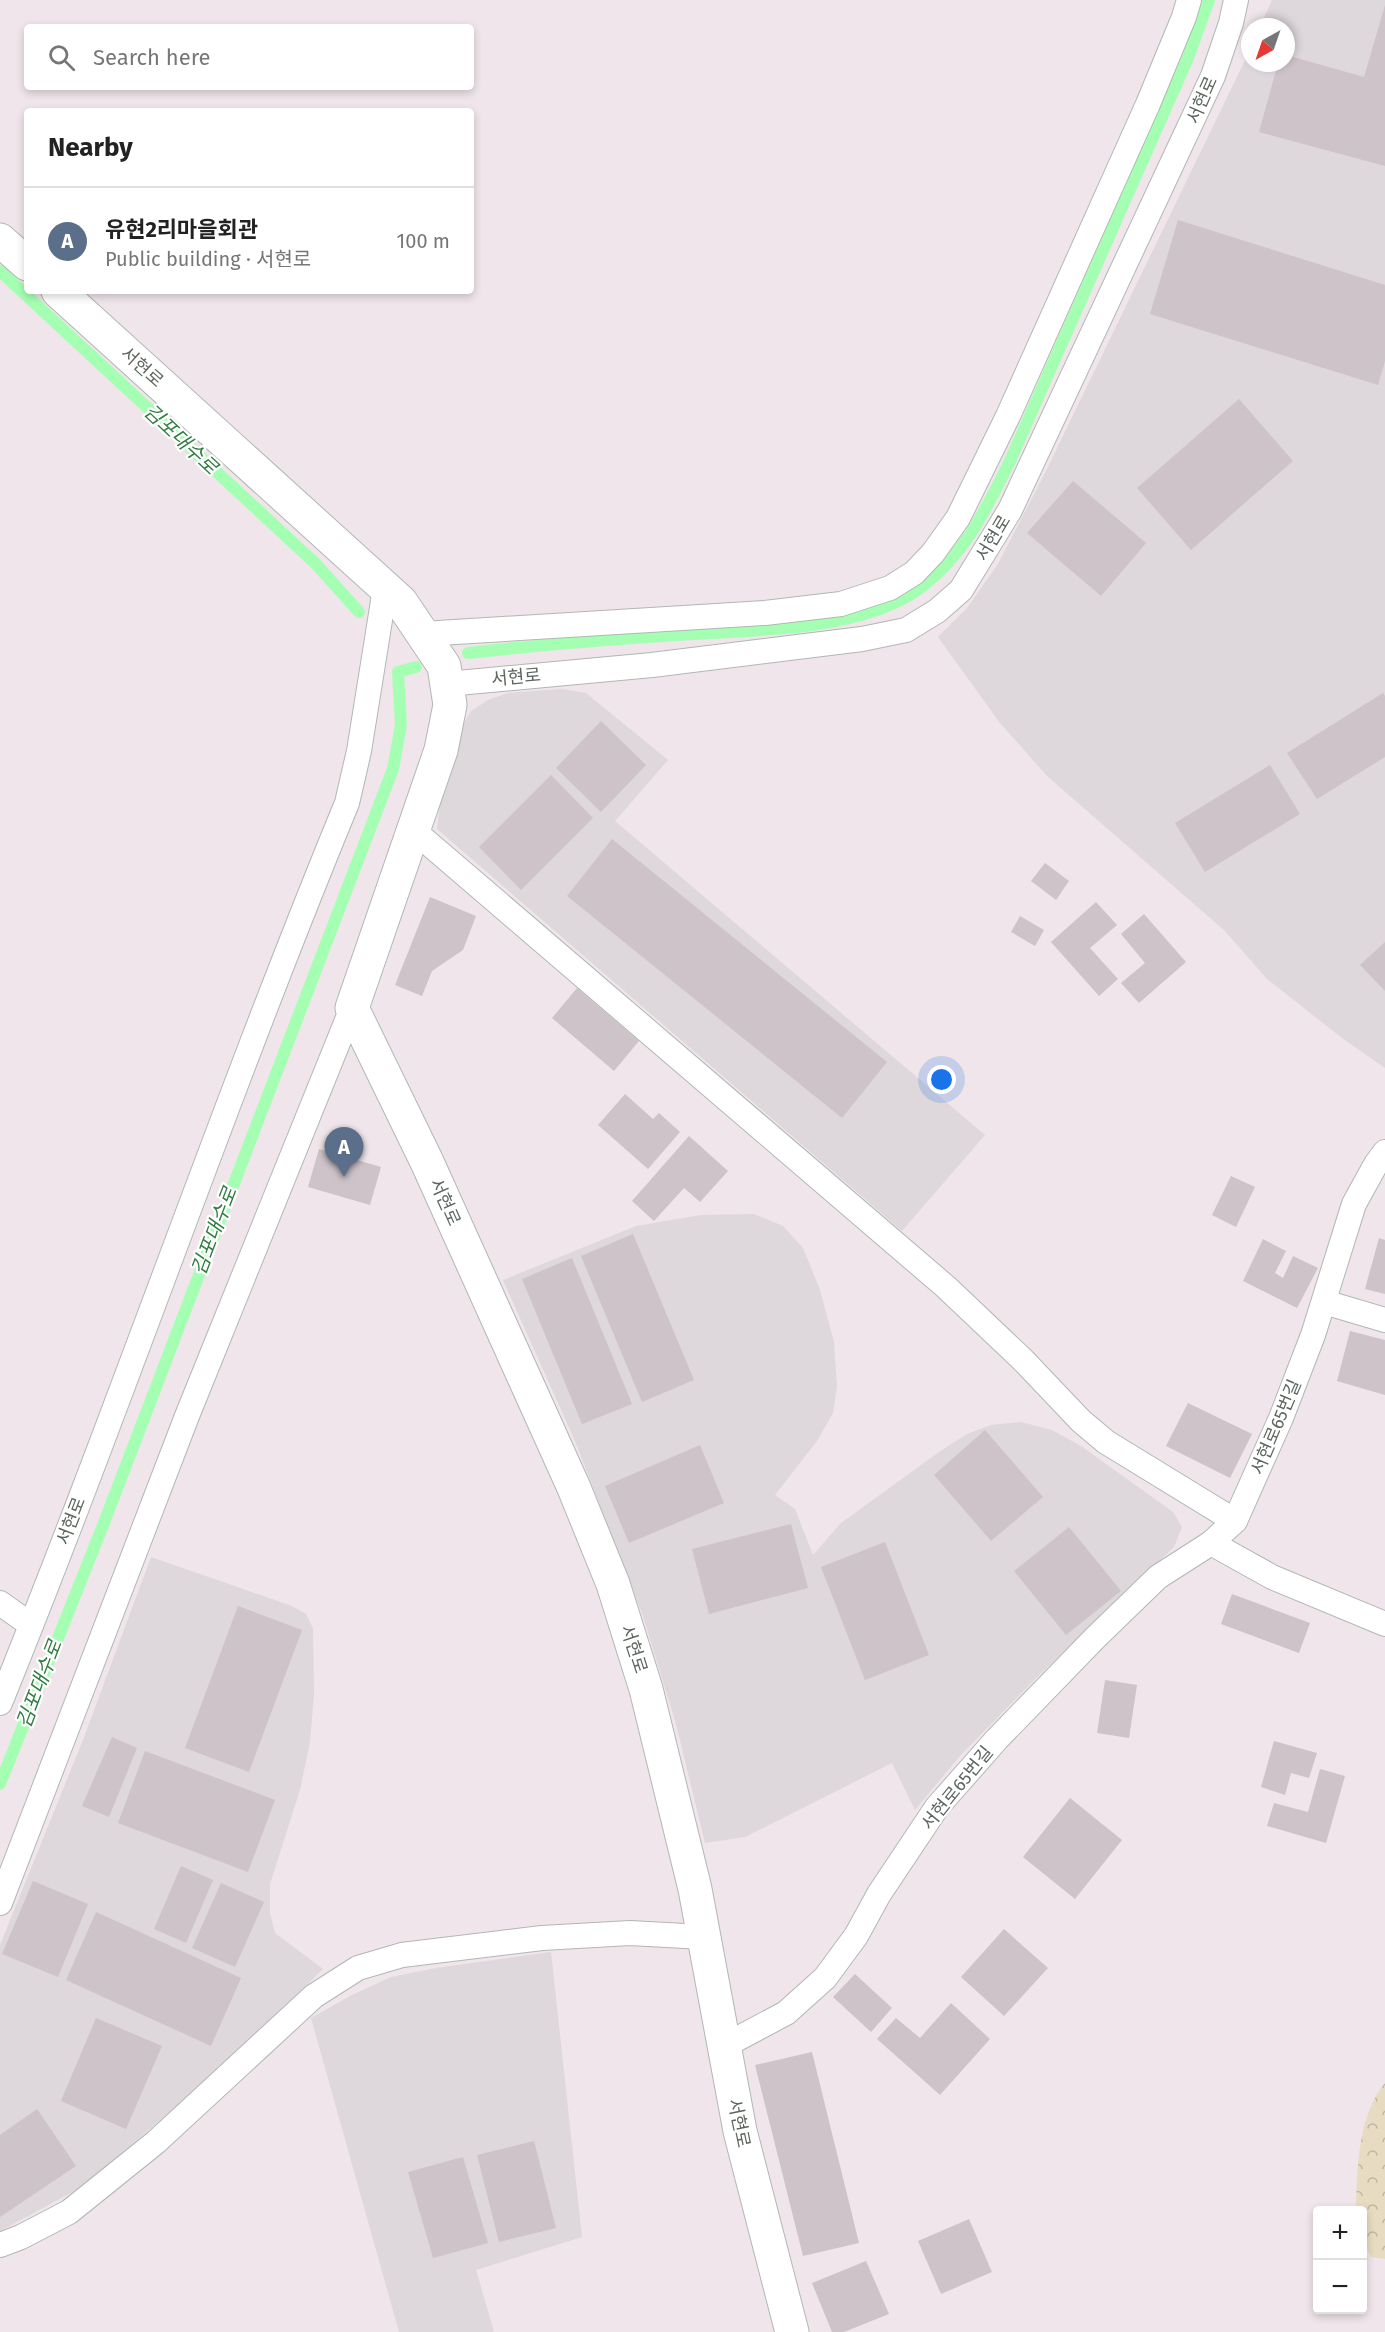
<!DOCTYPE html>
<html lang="en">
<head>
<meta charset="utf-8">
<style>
	:root { --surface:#fff; --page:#f2f2f2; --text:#222; --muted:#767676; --line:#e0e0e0; --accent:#0b8043 }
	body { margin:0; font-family:"Fira Sans","Noto Sans KR",sans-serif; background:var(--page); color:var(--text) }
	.controls { position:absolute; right:18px; bottom:18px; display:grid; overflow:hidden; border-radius:6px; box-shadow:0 3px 9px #0003 }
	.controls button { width:54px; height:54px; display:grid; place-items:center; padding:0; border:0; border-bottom:2px solid var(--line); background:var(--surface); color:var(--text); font:30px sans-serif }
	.compass { position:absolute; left:1241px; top:18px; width:54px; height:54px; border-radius:50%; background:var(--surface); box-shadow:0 3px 9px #0003; rotate:220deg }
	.you { position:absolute; left:942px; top:1080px; width:21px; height:21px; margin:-15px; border:4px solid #fff; border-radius:50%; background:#1a73e8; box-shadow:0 0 0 9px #1a73e833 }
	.badge { display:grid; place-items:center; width:39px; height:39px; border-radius:50%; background:var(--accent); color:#fff; font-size:20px; font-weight:700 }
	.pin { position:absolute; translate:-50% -50px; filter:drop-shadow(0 2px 3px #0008) }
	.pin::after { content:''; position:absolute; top:32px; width:21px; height:18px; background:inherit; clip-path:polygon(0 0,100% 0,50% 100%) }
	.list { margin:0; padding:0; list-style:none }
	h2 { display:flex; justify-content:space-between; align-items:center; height:78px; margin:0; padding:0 24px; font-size:26px }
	h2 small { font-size:20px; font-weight:400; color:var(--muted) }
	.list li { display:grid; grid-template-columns:39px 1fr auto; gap:18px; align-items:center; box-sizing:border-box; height:108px; padding:0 24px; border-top:2px solid var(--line) }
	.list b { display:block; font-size:22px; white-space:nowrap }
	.list p { margin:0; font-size:20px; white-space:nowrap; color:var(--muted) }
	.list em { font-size:20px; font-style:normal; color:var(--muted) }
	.icon { flex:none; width:33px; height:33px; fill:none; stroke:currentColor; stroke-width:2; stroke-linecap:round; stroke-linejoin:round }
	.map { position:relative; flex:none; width:1385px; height:2332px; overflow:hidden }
	.search { position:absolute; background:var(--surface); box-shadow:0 3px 9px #0003; left:24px; top:24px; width:450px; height:66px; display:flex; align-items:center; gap:15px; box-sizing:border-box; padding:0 21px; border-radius:6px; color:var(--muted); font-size:22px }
	.panel { position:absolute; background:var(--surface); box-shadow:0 3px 9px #0003; left:24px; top:108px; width:450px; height:186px; border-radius:6px }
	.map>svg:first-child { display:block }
</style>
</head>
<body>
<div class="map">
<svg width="1385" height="2332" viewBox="0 0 1385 2332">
	<defs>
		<pattern id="forest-crowns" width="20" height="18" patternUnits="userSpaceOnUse" patternTransform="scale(1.5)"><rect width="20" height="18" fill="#e7dcc1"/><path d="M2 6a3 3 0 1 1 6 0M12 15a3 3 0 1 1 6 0" fill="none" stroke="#beb6a0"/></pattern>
	</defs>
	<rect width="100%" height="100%" fill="#efe5ea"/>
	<g fill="#ded7db">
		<polygon points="1272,0 1385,0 1385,1068 1342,1038 1267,979 1225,931 1047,776 1000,723 938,637 967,608 998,564 1046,471 1250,50 1250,63 1286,63 1286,27 1260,27"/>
		<polygon points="562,689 586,693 668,760 615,821 985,1135 902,1231 437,829 441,793 460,730 471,711 488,700 508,693"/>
		<polygon points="754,1214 783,1226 803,1248 820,1290 834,1342 837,1387 833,1413 817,1441 775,1495 795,1509 813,1555 841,1523 939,1452 967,1434 991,1425 1021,1422 1052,1430 1081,1446 1173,1512 1182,1527 1174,1547 1035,1679 960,1756 915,1810 892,1763 745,1837 705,1843 676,1724 643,1616 575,1441 503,1280 636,1226 701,1215"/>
		<polygon points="151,1557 292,1606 306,1614 313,1628 314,1694 310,1742 300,1790 270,1884 270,1913 275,1933 323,1969 251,2039 185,2099 80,2188 0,2231 0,1945 83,1740"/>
		<polygon points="551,1952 582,2237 476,2270 494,2332 399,2332 311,2018 352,1995 391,1977 436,1968"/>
	</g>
	<path fill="url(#forest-crowns)" d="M1385 2083V2259L1371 2257 1363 2242 1362 2210H1357L1356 2204C1358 2164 1358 2116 1385 2083Z"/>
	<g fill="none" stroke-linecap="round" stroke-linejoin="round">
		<g stroke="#a5ffb3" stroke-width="12">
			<polyline points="0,271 316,564 359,612"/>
			<path d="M468 653C533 646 598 640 663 636 738 630 862 634 923 586 967 551 985 511 1010 461L1188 58 1209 0"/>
			<polyline points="0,1784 102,1528 393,769 401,725 398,672 416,667"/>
		</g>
	</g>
	<g fill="#cdc3c9">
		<polygon points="1385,5 1385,166 1259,132 1278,63 1286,63 1286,55 1364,77"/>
		<polygon points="1178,220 1385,285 1385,361 1378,385 1150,314"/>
		<polygon points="1239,399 1293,461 1191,550 1137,488"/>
		<polygon points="1073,481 1146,543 1101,596 1027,533"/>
		<polygon points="1383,693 1385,696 1385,757 1317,799 1287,753"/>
		<polygon points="601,721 646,765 601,812 556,768"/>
		<polygon points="1270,765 1300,814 1205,872 1175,823"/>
		<polygon points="551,775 593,818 521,890 479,847"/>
		<polygon points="612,839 887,1062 842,1118 567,896"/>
		<polygon points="1045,863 1069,881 1056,900 1031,881"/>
		<polygon points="430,897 476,916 463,950 432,971 422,996 395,985"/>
		<polygon points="1096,902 1117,925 1090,948 1118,979 1099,996 1051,942"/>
		<polygon points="1144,914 1186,962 1139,1003 1121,983 1145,963 1121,934"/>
		<polygon points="1020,916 1044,930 1035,946 1011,932"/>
		<polygon points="1385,942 1385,991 1360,965"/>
		<polygon points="577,988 639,1041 614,1071 552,1018"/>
		<polygon points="625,1094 653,1119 659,1113 680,1132 648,1169 598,1125"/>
		<polygon points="689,1136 728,1171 700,1202 684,1188 654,1221 632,1201"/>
		<polygon points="319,1149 381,1167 370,1205 308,1187"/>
		<polygon points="1231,1176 1255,1187 1236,1227 1212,1215"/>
		<polygon points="633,1234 694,1380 642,1402 581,1256"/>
		<polygon points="1379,1238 1385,1240 1385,1294 1365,1289"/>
		<polygon points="1263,1239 1286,1251 1275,1273 1283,1278 1293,1256 1318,1268 1297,1308 1243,1281"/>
		<polygon points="572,1258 632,1404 582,1424 522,1279"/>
		<polygon points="1350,1331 1385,1340 1385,1395 1337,1381"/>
		<polygon points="1188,1403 1252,1434 1230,1478 1166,1446"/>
		<polygon points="985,1430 1043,1497 991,1541 934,1475"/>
		<polygon points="700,1445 724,1503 629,1543 605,1486"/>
		<polygon points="791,1524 808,1588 709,1614 692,1549"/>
		<polygon points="1069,1527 1121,1591 1066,1635 1014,1571"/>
		<polygon points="885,1542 929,1655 865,1680 821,1567"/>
		<polygon points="1232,1594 1310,1623 1299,1653 1221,1624"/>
		<polygon points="238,1606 302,1630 249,1772 185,1748"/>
		<polygon points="1105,1680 1137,1685 1129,1738 1097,1733"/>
		<polygon points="112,1737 137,1748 109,1817 82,1806"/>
		<polygon points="1274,1741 1317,1753 1309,1778 1291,1773 1285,1795 1261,1787"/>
		<polygon points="145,1751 275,1800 248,1872 118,1823"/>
		<polygon points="1320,1769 1345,1776 1326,1843 1267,1826 1274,1803 1308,1812"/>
		<polygon points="1070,1798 1122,1840 1075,1899 1023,1857"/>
		<polygon points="181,1866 213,1880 186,1943 154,1929"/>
		<polygon points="33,1881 88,1904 58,1977 2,1954"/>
		<polygon points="221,1883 264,1902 235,1967 192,1948"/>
		<polygon points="96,1912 241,1978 211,2046 66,1980"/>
		<polygon points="1004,1929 1048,1968 1004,2016 961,1977"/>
		<polygon points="855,1974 892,2008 871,2032 833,1997"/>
		<polygon points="951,2003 990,2039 940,2095 877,2039 896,2018 920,2038"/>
		<polygon points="96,2018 162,2046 126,2129 61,2101"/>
		<polygon points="812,2052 859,2243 803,2256 755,2065"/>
		<polygon points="37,2109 76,2166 0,2217 0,2135"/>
		<polygon points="534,2141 556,2228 499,2242 477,2155"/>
		<polygon points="463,2157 488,2243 433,2258 408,2172"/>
		<polygon points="969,2219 992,2272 941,2294 918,2241"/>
		<polygon points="866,2261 889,2314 844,2332 832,2332 812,2283"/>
	</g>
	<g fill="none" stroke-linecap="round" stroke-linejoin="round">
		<g stroke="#b0b8b3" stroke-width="26">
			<g id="lane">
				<polyline points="422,634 765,613 841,604 890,588 914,573 933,553 958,518 1008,416 1148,104 1184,17 1189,0"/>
				<polyline points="447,684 652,665 862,639 906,630 937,611 961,590 1010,510 1213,76 1231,23 1236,0"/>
				<polyline points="413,830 946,1287 1023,1360 1081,1421 1106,1442 1235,1521"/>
				<polyline points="1324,1302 1385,1320"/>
				<polyline points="1211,1543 1272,1577 1385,1624"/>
				<polyline points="0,1603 31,1625"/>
				<path d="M0 1703C121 1405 224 1101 347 803L359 751 385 589"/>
				<polyline points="0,1903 187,1416 352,1008"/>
				<polyline points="724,2046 786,2013 825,1978 856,1936 879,1894 937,1807 997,1739 1095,1638 1158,1577 1211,1543 1235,1521 1281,1418 1313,1335 1354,1204 1376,1164 1385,1152"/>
				<polyline points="0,2245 21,2237 69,2212 156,2142 314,1996 358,1968 402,1955 542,1938 630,1933 703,1937"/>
			</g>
		</g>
		<g stroke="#b0b8b3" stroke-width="35">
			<g id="street">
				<polyline points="0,240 27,264"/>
				<polyline points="58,291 401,602 444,666 450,705 441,750 352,1008 427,1162 574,1488 613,1584 646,1689 695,1889 740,2131 792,2332"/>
			</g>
		</g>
		<use href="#lane" stroke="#fff" stroke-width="24"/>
		<use href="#street" stroke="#fff" stroke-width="33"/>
	</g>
	<g text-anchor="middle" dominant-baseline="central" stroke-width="4.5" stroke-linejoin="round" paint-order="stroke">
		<g font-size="18" fill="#5d665f" stroke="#fff">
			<text transform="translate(1202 100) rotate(-66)">서현로</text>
			<text transform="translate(142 367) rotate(42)">서현로</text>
			<text transform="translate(993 538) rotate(-59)">서현로</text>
			<text transform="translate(516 677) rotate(-5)">서현로</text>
			<text transform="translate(445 1202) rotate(66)">서현로</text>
			<text transform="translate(1276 1427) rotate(-67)">서현로65번길</text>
			<text transform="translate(71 1521) rotate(-69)">서현로</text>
			<text transform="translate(634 1649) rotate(72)">서현로</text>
			<text transform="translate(957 1788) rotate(-51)">서현로65번길</text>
			<text transform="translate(739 2123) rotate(78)">서현로</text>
		</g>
		<g font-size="20" font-style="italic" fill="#307e42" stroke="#fff">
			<text transform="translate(181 439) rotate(43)">김포대수로</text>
			<text transform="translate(214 1231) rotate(-69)">김포대수로</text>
			<text transform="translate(39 1684) rotate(-69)">김포대수로</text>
		</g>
	</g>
</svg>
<div class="controls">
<button>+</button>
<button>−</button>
</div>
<svg class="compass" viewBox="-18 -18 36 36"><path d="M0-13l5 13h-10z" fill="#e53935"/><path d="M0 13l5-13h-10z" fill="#767676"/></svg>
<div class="you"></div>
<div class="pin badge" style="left:344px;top:1177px;background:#5c6f8a">A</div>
<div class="search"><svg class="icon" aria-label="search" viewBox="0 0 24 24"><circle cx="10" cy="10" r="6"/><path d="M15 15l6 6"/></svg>Search here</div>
<section class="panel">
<h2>Nearby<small></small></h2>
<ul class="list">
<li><span class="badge" style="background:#5c6f8a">A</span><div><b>유현2리마을회관</b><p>Public building · 서현로</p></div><em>100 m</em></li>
</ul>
</section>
</div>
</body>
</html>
